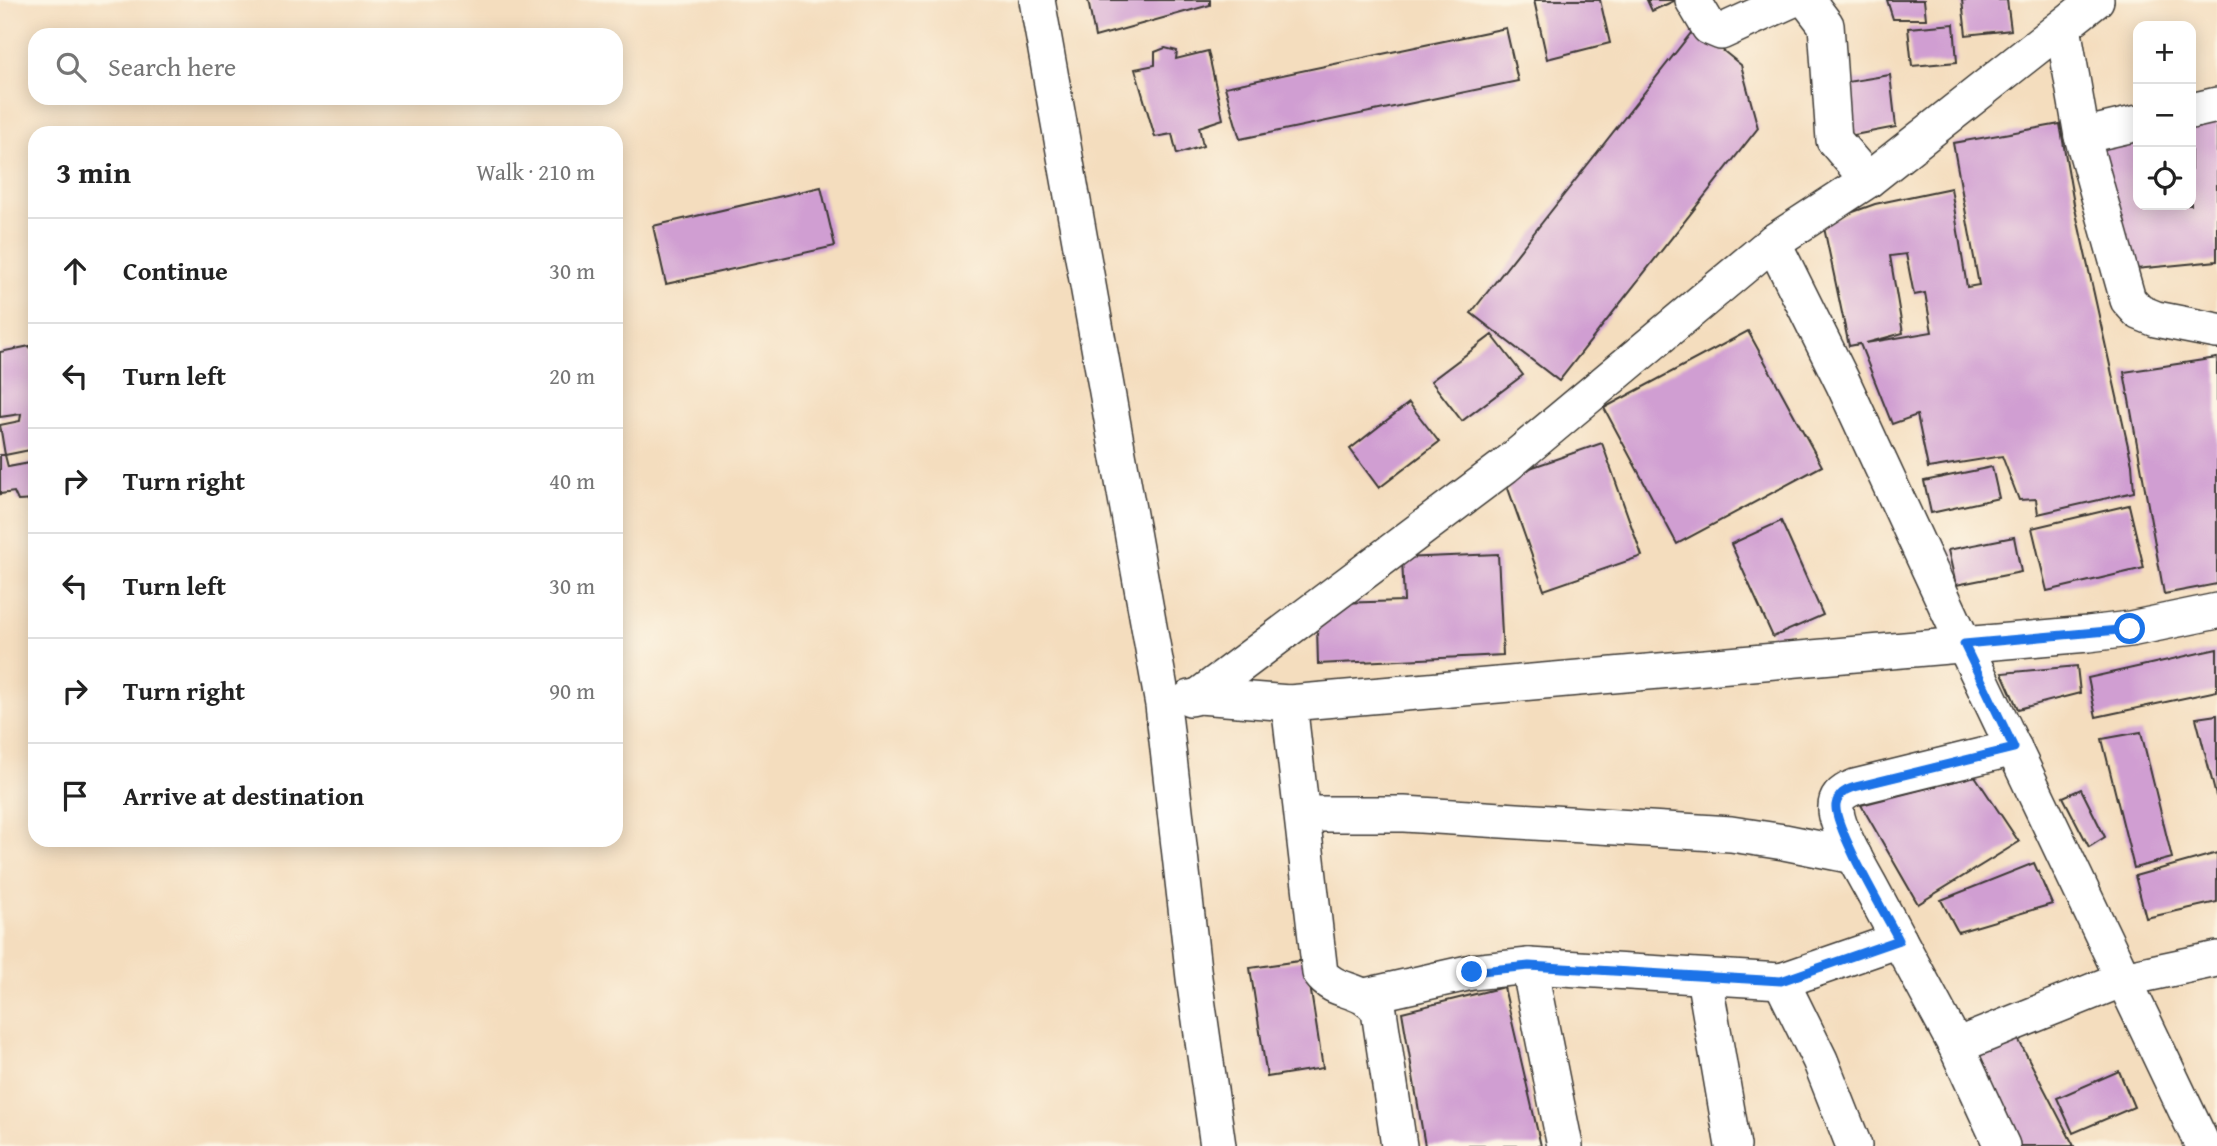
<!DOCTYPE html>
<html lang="en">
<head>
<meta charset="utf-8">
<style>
	:root { --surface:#fff; --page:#f6f6f6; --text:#222; --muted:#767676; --line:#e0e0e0 }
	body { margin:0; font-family:"Gentium Book Plus",serif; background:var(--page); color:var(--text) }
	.controls { position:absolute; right:21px; top:21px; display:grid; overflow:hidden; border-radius:14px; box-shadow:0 4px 18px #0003 }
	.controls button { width:63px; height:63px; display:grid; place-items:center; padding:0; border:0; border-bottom:2px solid var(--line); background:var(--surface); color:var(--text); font:35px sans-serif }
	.stop { position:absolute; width:21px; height:21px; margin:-16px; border:5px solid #1a73e8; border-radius:50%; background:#fff }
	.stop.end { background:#1a73e8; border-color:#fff; box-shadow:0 2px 7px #0008 }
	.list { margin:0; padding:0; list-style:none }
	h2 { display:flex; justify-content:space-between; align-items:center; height:91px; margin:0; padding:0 28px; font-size:30px }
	h2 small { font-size:23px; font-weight:400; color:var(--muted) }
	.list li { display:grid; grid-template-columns:46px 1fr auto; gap:21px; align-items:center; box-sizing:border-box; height:105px; padding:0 28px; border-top:2px solid var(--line) }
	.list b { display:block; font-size:26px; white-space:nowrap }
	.list em { font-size:23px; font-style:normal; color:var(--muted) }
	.icon { flex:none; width:38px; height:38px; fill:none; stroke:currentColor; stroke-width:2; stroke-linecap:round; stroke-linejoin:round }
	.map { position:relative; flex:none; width:2217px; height:1146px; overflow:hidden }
	.search { position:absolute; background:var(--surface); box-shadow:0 4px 18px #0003; left:28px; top:28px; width:595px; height:77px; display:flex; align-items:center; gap:18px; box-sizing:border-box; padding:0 24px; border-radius:21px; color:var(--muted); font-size:26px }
	.panel { position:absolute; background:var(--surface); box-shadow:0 4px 18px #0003; left:28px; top:126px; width:595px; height:721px; border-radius:21px }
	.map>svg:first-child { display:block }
</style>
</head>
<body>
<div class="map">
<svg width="2217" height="1146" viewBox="0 0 2217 1146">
	<rect width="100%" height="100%" fill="#fcf5e5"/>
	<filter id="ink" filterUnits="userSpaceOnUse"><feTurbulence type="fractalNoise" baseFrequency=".0143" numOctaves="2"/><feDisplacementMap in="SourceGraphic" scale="14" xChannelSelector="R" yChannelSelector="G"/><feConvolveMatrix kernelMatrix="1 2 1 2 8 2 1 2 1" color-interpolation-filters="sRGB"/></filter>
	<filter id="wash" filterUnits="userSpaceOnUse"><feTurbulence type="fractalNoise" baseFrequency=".00686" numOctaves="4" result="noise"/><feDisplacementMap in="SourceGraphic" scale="28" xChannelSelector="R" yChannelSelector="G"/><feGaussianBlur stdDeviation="1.57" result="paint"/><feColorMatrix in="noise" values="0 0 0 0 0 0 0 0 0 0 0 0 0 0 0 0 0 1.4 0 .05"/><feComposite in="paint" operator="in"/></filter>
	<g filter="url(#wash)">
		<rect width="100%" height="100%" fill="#f4ddbe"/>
		<g id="blocks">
			<g fill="#d09ed2" fill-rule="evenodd">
				<polygon points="1088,0 1210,0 1210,5 1095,37"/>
				<polygon points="1534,0 1600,0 1610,43 1547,59"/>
				<polygon points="1647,0 1676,0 1652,11"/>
				<polygon points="1887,0 1924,0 1926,19 1893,19"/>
				<polygon points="1962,0 2007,0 2011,30 1966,35"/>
				<polygon points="1954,24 1957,62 1912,66 1908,28"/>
				<polygon points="1506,28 1518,81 1240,139 1225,87"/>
				<polygon points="1695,28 1741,65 1758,128 1559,381 1471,313"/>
				<polygon points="1165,48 1177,51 1176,59 1208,51 1223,119 1199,127 1203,146 1177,154 1172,134 1155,137 1135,69 1155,65 1155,52"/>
				<polygon points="1890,75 1896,127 1849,136 1847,82"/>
				<polygon points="2217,119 2217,261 2126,270 2095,148 2138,138 2138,205 2191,205 2191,125"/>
				<path d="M2060 124 2074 204 2132 464 2134 492 2038 514 2036 499 2019 500 2002 456 1928 468 1917 415 1892 424 1860 344 1849 346 1823 223 1875 204 1951 188 1967 287 1979 285 1953 143ZM1906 254 1914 295 1925 293 1932 332 1866 343 1903 333 1890 256Z"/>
				<polygon points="821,187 835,246 666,284 653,226"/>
				<polygon points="1748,331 1822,466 1677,544 1604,408"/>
				<polygon points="1492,335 1523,375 1462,421 1431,381"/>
				<polygon points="30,346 35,364 35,449 5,455 0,425 20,421 21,414 0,417 0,352"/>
				<polygon points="2217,358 2217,584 2164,594 2124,372"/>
				<polygon points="1409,403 1439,442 1379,488 1350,449"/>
				<polygon points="1602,443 1642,556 1544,590 1504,477"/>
				<polygon points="0,455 5,455 8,467 35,462 35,500 18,501 14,492 0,494"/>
				<polygon points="1992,467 1999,498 1931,513 1924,481"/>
				<polygon points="2129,505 2144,568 2047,591 2032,528"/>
				<polygon points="1781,521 1823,615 1773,637 1731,544"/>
				<polygon points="2014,537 2021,572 1956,585 1948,550"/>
				<polygon points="1498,554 1503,655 1318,664 1317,626 1337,603 1404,601 1402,558"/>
				<polygon points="2217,649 2217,691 2096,717 2088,678"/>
				<polygon points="2077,666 2080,693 2018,709 2002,673"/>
				<polygon points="2217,715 2217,796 2216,796 2196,718"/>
				<polygon points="2141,732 2172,858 2134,868 2102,739"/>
				<polygon points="1975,776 2019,842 1918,904 1861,805"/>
				<polygon points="2081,789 2105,837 2089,847 2063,797"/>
				<polygon points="2217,853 2217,902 2146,918 2135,876"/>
				<polygon points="2034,863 2052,904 1958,932 1941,900"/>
				<polygon points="1306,960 1323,1068 1267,1077 1250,968"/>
				<polygon points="1504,987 1541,1146 1425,1146 1402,1012"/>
				<polygon points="2013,1029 2074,1146 2015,1146 1964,1051"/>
				<polygon points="2119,1071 2134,1107 2073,1133 2057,1098"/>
			</g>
		</g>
	</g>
	<g filter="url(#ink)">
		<use href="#blocks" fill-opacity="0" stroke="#3c3934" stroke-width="2"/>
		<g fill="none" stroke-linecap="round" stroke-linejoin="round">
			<g stroke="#3c3934" stroke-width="38">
				<g id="minor">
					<polyline points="1037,0 1163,705 1194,978 1218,1146"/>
					<polyline points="1693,0 1709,27 1721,32 1791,0"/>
					<polyline points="1807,0 1826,25 1834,140 1868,180"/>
					<polyline points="2063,27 2082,136 2128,300 2139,312 2156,319 2217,331"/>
					<polyline points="2191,111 2217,105"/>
					<polyline points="2082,136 2138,123"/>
					<polyline points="1773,242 1843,383 1964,644 2203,1146"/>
					<polyline points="1199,696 1505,466 1773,242 1868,180 2096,0"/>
					<polyline points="1190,698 1199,696 1289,703 2088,634 2130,629 2217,611"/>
					<path d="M1289 703 1320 973C1336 995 1361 985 1379 1011L1399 1146"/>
					<path d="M2014 748 1855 787C1844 791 1835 797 1836 810 1837 829 1861 870 1871 888 1900 941 1928 994 1956 1046L2123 979 2217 959"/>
					<polyline points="1304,814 1404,814 1731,834 1784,842 1854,856"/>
					<polyline points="1529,966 1565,1146"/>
					<polyline points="1704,977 1733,1146"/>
					<polyline points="1781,981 1820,1060 1854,1146"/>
					<polyline points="1365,996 1472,972 1529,966 1781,981 1899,940"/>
					<polyline points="1956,1046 2002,1146"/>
				</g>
			</g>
			<use href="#minor" stroke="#fff" stroke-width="35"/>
		</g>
	</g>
	<g fill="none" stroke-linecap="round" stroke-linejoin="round" filter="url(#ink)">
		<path stroke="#1a73e8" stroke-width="9" d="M1472 972 1529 966 1781 981 1899 940C1887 917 1833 826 1836 805 1838 794 1845 790 1855 787L2014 748 1964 644 2130 629"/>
	</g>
</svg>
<div class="controls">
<button>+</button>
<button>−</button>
<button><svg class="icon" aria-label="locate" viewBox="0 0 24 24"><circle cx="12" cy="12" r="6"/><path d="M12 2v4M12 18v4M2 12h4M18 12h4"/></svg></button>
</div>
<div class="stop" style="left:2130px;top:629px"></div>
<div class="stop end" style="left:1472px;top:972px"></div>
<div class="search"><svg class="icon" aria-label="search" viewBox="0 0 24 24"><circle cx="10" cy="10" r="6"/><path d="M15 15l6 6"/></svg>Search here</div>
<section class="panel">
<h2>3 min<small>Walk · 210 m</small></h2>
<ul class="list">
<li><svg class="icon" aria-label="ahead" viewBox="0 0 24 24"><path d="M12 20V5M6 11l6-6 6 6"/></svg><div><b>Continue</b></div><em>30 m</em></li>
<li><svg class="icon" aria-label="left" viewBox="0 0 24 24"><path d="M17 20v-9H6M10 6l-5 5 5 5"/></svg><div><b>Turn left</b></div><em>20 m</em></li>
<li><svg class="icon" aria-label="right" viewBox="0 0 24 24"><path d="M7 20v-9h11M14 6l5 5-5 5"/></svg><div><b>Turn right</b></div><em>40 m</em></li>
<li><svg class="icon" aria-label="left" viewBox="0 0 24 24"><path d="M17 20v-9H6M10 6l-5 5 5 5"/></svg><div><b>Turn left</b></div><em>30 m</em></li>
<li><svg class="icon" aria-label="right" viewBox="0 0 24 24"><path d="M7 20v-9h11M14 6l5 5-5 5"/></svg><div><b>Turn right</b></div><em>90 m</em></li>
<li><svg class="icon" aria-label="arrive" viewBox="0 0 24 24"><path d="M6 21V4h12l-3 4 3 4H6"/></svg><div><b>Arrive at destination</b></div></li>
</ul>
</section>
</div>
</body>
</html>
